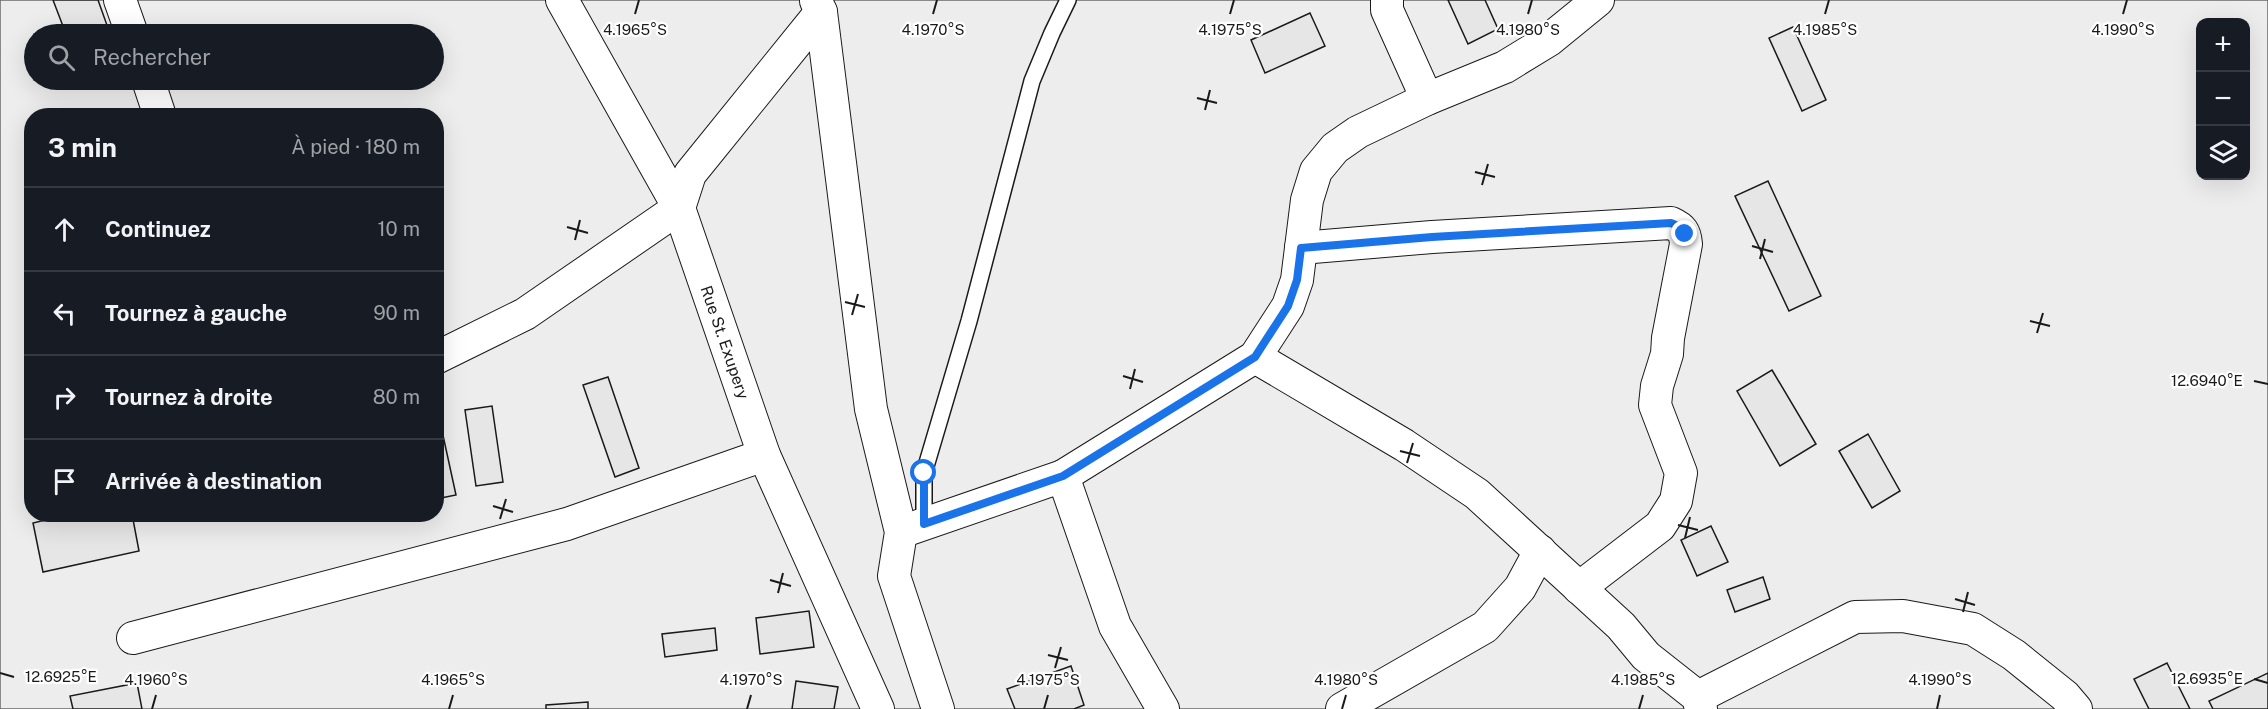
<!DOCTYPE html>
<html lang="fr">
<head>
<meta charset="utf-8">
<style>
	:root { --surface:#171b24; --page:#20242c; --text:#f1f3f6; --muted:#9ea1a6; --line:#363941 }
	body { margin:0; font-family:"Public Sans",sans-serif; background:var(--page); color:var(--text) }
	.controls { position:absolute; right:18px; top:18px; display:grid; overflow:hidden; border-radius:12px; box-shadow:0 6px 24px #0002 }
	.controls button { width:54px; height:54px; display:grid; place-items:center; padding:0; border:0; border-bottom:2px solid var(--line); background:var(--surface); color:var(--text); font:30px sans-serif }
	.stop { position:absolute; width:18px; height:18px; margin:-14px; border:4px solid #1a73e8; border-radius:50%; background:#fff }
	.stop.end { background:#1a73e8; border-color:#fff; box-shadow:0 2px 6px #0008 }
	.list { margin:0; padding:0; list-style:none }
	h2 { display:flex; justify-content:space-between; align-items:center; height:78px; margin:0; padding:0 24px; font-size:26px }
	h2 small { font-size:20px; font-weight:400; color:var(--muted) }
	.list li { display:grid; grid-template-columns:39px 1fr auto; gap:18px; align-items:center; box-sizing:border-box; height:84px; padding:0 24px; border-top:2px solid var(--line) }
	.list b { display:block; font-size:22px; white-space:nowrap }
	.list em { font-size:20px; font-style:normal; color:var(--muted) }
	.icon { flex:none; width:33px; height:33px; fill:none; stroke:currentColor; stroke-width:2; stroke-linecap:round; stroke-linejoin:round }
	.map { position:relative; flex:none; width:2268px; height:709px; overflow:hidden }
	.search { position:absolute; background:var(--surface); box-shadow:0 6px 24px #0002; left:24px; top:24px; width:420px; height:66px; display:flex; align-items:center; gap:15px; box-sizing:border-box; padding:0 21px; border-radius:33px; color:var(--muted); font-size:22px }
	.panel { position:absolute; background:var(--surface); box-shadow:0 6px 24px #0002; left:24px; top:108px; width:420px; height:414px; border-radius:24px }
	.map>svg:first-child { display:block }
</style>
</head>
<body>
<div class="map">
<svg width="2268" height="709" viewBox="0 0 2268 709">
	<rect width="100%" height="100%" fill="#fff"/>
	<path fill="#ededed" stroke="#6a6a6a" stroke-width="1.5" fill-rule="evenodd" d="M0 0H2268V709H0ZM2200 22H2246V176H2200ZM34 34H434V80H34ZM32 116H436V514H32Z"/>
	<g fill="#e6e6e6" stroke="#1a1a1a" stroke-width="1.5">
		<polygon points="53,0 98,0 108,28 90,34 66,34"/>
		<polygon points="1448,0 1485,0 1498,29 1468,44"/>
		<polygon points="1310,13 1325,46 1265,73 1251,40"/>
		<polygon points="1793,27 1826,100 1802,111 1769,38"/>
		<polygon points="1768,181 1821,296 1789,311 1735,196"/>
		<polygon points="1772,370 1816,444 1780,466 1737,391"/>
		<polygon points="608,377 639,468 615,477 583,385"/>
		<polygon points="492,406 503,482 476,486 465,410"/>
		<polygon points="439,417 456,495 436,499 436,418"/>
		<polygon points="1868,434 1900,491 1872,508 1839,451"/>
		<polygon points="70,514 132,514 139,551 43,572 33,523"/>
		<polygon points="1711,526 1728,562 1697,576 1681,540"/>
		<polygon points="1763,577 1770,599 1735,612 1727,590"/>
		<polygon points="809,611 814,647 760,654 756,618"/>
		<polygon points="715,628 717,650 665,657 662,634"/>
		<polygon points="2167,663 2190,709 2149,709 2134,679"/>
		<polygon points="1071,666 1084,705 1074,709 1015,709 1007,689"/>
		<polygon points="2268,673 2268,709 2213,709 2209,701"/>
		<polygon points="796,681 838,687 834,709 792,709"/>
		<polygon points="137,683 142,709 73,709 70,696"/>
		<polygon points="588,702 588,709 546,709 546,705"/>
	</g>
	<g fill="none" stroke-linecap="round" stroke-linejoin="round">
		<g stroke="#1a1a1a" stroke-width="18">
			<polyline id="service" points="924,524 924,473 969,321 1032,81 1052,33 1068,0"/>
		</g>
		<g stroke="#1a1a1a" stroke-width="34">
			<g id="minor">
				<polyline points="120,0 132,34"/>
				<polyline points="1387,0 1387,10 1427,99"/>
				<polyline points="816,1 821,12 871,409 901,532 894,576 938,709"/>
				<path id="s1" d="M821 12 690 174 679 208 764 455 878 709"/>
				<polyline points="148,80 160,116"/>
				<path d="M1301 248 1432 237 1671 223C1682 228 1685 232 1686 244L1668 338 1667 354 1657 386 1655 405 1681 473 1676 501 1660 526 1579 588"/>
				<polyline points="1255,357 1404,445 1477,494 1621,626 1646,656 1698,697 1701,709"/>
				<polyline points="436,358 525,314 679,208 562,0"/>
				<polyline points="1063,476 1255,357 1288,306 1297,280 1307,200 1316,171 1335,148 1358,132 1427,99 1505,67 1549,40 1598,0"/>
				<polyline points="901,532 1063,476 1115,626 1163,709"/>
				<polyline points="133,638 567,524 764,455"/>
				<polyline points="1698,697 1855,617 1903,616 1973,629 2014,655 2065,696 2076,709"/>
				<polyline points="1342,709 1485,627 1520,588 1540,551"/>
			</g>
		</g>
		<use href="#service" stroke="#fff" stroke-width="15"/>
		<use href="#minor" stroke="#fff" stroke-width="32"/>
	</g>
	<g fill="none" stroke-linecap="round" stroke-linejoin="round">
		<polyline stroke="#1a73e8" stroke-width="8" points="924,473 924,524 1063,476 1255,357 1288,306 1297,280 1301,248 1432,237 1671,223 1680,227 1685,234"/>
	</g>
	<path fill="none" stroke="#1a1a1a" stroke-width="2" d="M635 14 639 0M933 14 937 0M1230 14 1234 0M1528 14 1532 0M1825 14 1829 0M2123 14 2127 0M1197 98 1217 103M1205 110 1210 90M1475 172 1495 177M1482 185 1488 164M567 227 588 233M575 240 580 220M1752 246 1773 252M1760 259 1765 239M845 302 865 307M852 315 858 294M2030 321 2050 326M2037 333 2043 313M1123 376 1143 382M2254 381 2268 384M1130 389 1135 369M1400 451 1420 456M1407 463 1413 443M493 506 513 512M500 519 506 499M1678 525 1698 530M1685 538 1690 517M770 580 791 586M778 593 783 573M1955 599 1975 605M1963 612 1968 592M1048 655 1068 660M1055 668 1061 647M0 673 14 677M2254 679 2268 683M152 709 156 695M449 709 453 695M747 709 751 695M1044 709 1048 695M1342 709 1346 695M1639 709 1643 695M1937 709 1940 695"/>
	<g text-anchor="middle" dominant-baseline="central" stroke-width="4.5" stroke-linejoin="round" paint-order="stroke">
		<g font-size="16" fill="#1a1a1a" stroke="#fff">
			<text stroke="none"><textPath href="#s1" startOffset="386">Rue St. Exupery</textPath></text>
		</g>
	</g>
	<g font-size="15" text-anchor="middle" fill="#1a1a1a" stroke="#fff" stroke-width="4.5" stroke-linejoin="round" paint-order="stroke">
		<text x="635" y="35">4.1965°S</text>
		<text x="933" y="35">4.1970°S</text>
		<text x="1230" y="35">4.1975°S</text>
		<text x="1528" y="35">4.1980°S</text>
		<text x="1825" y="35">4.1985°S</text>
		<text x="2123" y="35">4.1990°S</text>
		<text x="2207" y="386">12.6940°E</text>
		<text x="61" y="682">12.6925°E</text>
		<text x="2207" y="684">12.6935°E</text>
		<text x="156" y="685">4.1960°S</text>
		<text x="453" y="685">4.1965°S</text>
		<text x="751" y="685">4.1970°S</text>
		<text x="1048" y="685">4.1975°S</text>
		<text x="1346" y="685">4.1980°S</text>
		<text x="1643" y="685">4.1985°S</text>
		<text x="1940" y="685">4.1990°S</text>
	</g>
</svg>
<div class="controls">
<button>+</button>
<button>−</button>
<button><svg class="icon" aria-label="layers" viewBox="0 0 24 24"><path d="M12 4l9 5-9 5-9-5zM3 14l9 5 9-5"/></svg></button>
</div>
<div class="stop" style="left:924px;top:473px"></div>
<div class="stop end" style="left:1685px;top:234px"></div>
<div class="search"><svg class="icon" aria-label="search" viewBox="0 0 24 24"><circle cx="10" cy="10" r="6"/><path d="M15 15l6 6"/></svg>Rechercher</div>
<section class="panel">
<h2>3 min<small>À pied · 180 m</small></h2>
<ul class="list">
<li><svg class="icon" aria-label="ahead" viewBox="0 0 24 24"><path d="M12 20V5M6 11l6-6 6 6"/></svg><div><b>Continuez</b></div><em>10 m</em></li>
<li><svg class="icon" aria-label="left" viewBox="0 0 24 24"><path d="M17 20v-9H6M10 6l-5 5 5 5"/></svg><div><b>Tournez à gauche</b></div><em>90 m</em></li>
<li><svg class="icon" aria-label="right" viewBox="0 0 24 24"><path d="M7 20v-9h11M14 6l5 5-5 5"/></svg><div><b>Tournez à droite</b></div><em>80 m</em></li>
<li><svg class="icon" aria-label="arrive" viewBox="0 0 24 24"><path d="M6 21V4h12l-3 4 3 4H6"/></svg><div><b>Arrivée à destination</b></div></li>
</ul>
</section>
</div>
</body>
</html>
